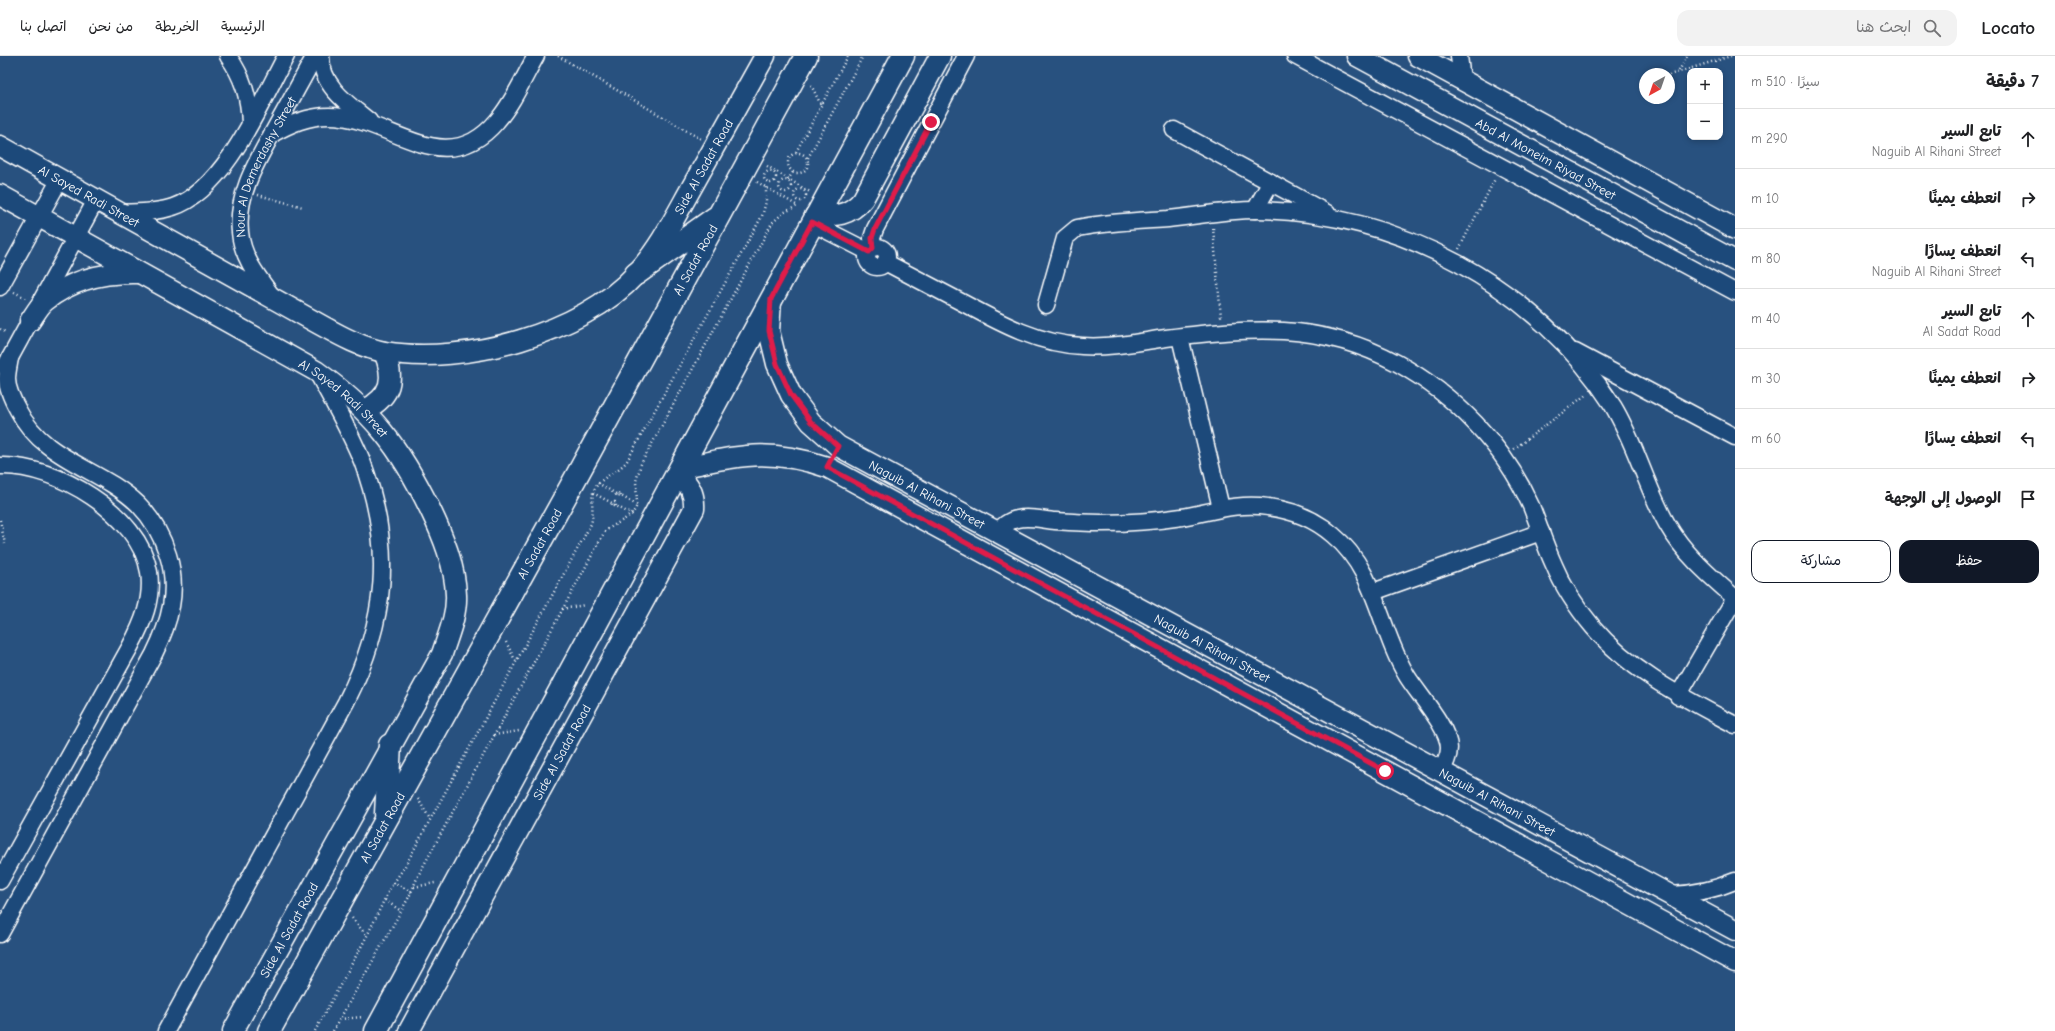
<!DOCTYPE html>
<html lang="ar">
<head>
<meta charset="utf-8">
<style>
	:root { --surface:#fff; --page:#f2f2f2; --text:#202124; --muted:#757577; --line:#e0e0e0; --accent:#111827 }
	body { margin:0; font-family:"Comic Neue","Playpen Sans Arabic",sans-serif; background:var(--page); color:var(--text); direction:rtl }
	.controls { position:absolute; right:12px; top:12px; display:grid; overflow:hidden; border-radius:8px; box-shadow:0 2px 6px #0003 }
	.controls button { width:36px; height:36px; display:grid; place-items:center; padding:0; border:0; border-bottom:1px solid var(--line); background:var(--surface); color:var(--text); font:20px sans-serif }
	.compass { position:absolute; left:1639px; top:12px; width:36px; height:36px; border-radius:50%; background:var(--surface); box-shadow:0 2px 6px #0003; rotate:220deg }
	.stop { position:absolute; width:12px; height:12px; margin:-9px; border:3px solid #e11d48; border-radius:50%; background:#fff }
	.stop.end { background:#e11d48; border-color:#fff; box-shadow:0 1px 4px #0008 }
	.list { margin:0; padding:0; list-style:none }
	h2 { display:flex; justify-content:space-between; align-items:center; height:52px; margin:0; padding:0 16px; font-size:17px }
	h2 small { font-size:13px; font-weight:400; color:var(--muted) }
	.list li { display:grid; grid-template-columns:26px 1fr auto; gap:12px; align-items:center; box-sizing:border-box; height:60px; padding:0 16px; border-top:1px solid var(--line) }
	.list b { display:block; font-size:15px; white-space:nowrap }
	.list p { margin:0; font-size:13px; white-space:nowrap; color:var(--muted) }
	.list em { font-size:13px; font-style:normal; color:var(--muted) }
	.actions { display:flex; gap:8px; padding:12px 16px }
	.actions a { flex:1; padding:9px 0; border:1px solid var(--accent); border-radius:12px; text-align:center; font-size:14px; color:var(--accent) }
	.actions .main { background:var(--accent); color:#fff }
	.icon { flex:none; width:22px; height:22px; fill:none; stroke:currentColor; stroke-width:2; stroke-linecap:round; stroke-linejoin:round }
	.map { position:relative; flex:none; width:1735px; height:975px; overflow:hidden; direction:ltr }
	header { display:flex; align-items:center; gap:24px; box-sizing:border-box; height:56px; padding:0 20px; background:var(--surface); border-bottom:1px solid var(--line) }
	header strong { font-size:19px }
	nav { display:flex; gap:22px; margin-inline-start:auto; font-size:14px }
	.search { width:280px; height:36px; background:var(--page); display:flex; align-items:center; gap:10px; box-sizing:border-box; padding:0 14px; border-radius:12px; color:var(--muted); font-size:15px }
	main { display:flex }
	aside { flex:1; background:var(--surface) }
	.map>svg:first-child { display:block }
</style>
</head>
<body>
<header>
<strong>Locato</strong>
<div class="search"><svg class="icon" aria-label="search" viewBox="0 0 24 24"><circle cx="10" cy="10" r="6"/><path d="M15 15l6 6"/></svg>ابحث هنا</div>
<nav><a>الرئيسية</a><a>الخريطة</a><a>من نحن</a><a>اتصل بنا</a></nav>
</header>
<main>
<aside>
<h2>7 دقيقة<small>سيرًا · 510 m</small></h2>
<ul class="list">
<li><svg class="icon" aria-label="ahead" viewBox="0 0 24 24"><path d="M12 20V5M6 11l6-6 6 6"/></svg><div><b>تابع السير</b><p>Naguib Al Rihani Street</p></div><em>290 m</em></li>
<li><svg class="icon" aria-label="right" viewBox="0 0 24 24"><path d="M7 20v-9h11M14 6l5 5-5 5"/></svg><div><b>انعطف يمينًا</b></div><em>10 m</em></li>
<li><svg class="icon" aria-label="left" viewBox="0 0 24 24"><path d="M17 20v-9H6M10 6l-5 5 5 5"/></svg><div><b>انعطف يسارًا</b><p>Naguib Al Rihani Street</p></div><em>80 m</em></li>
<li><svg class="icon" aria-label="ahead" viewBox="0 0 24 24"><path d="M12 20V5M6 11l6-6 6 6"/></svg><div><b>تابع السير</b><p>Al Sadat Road</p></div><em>40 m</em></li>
<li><svg class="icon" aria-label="right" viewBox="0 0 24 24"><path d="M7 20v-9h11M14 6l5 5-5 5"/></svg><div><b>انعطف يمينًا</b></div><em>30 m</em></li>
<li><svg class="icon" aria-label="left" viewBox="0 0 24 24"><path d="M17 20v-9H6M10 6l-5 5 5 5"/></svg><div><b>انعطف يسارًا</b></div><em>60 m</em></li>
<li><svg class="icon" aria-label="arrive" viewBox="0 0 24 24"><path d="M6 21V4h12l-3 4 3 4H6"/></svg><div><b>الوصول إلى الوجهة</b></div></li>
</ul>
<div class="actions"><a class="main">حفظ</a><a>مشاركة</a></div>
</aside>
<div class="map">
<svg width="1735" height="975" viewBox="0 0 1735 975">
	<rect width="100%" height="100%" fill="#28517f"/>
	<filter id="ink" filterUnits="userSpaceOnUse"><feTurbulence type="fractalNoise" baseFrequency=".025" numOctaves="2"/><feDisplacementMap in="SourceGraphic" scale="8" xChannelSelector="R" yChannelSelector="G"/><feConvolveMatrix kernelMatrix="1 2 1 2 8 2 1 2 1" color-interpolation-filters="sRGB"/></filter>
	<g filter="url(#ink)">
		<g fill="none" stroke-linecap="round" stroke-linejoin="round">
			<g stroke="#fff" stroke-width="19">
				<g id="minor">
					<path d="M228 0C243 21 249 41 250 67"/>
					<path d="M321 0C321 30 348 48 369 65"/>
					<polyline points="1295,0 1735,236"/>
					<polyline points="1459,0 1462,24"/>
					<polyline points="1174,74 1327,157"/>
					<path d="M272 78C290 68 308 60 329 60 390 60 444 128 497 65 513 47 524 21 536 0"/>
					<polyline points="1255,154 1271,126"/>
					<path d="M118 157C137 156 155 157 173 151 225 134 261 46 286 0"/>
					<polyline points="812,167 869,196"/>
					<circle cx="877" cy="201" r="10"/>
					<polyline points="873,192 872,182 875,173 966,0"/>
					<path d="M885 206C912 220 938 234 965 248 1002 268 1039 288 1082 290 1110 292 1138 286 1166 282 1250 272 1319 265 1397 307 1455 339 1504 389 1531 450 1539 470 1545 490 1554 509 1563 531 1578 553 1593 571 1631 616 1684 642 1735 669"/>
					<polyline points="0,231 60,123"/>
					<path id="s1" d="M272 240C258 221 242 201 240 176 236 137 259 102 277 69 290 46 302 23 315 0"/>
					<path d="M1046 249 1065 182 1077 172C1106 166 1138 165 1168 163 1197 160 1227 154 1256 154 1397 155 1537 231 1613 350 1636 388 1646 431 1667 468 1684 498 1710 520 1735 542L1678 640"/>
					<polyline points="1180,281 1221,452"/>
					<polyline points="1575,296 1735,381"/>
					<polyline points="5,311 96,144"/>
					<path d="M0 410C55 408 140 458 149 516 153 543 143 567 130 591L0 825"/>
					<path d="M997 476C1003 470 1009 464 1018 463 1029 460 1043 464 1055 465 1070 466 1086 467 1101 467 1128 467 1156 465 1182 461 1211 456 1238 446 1268 451 1291 454 1315 463 1333 479 1377 515 1379 574 1407 620 1418 638 1449 672 1449 692 1449 701 1445 708 1441 715"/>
					<polyline points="1373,536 1541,476"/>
					<path d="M1671 839C1694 838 1714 834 1735 825"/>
					<path d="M0 878 154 598C170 566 179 534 168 499 162 480 152 462 138 448 99 411 44 405 18 354 13 345 7 333 7 323 7 316 9 308 10 302"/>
					<path d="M166 975 346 646C387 565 394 491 362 405 350 375 333 346 318 318"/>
				</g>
			</g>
			<g stroke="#fff" stroke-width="23">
				<g id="tertiary">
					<path id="s2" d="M1357 0 1735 205"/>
					<polyline points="1418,0 1735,173"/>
					<path id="s3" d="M0 90 319 268C339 279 362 292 385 296 464 309 582 278 636 218 660 192 676 159 693 129 717 86 741 43 765 0"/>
					<path id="s4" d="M0 139 316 315C372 355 400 391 430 453 443 480 455 509 456 539 457 559 448 579 442 598L233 975"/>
					<path d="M815 160C835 160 850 160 863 143L940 0"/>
					<path id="s5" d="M771 244 769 275 777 308 791 339 811 366 838 390 1735 874"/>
					<path d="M30 265C35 258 39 250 45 245 72 223 104 216 138 217"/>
					<path d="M365 354C392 340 395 322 384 296"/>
					<path d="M681 412C739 399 769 392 827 411L1735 906"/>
					<path id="s6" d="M409 975 694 453C695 438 690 428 678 419"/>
				</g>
			</g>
			<g stroke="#fff" stroke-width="25">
				<g id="secondary">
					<polyline points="636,218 715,162"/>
					<polyline points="386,758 390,689"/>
					<path id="s7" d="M269 975 575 423 806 0"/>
					<polyline points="376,975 903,0"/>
				</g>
			</g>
			<g stroke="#fff" stroke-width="2.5" stroke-dasharray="1 3" stroke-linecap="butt">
				<polyline points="558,0 701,83"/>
				<polyline points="1679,15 1687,0"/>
				<polyline points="1669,19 1731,0"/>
				<polyline points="1641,27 1645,26"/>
				<polyline points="811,29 821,49"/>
				<polyline points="796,96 848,0"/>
				<circle cx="798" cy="107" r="10"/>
				<polyline points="808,102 863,0"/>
				<polyline points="767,110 810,136"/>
				<circle cx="770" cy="121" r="6"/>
				<circle cx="785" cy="130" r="6"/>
				<polyline points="788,124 793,116"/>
				<polyline points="757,126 798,150"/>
				<circle cx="800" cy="139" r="6"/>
				<polyline points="258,139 303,151"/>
				<polyline points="1213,172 1221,261"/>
				<polyline points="1459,193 1495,123"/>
				<polyline points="14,236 26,242"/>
				<polyline points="0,273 7,277"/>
				<polyline points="1514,393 1587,338"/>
				<polyline points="598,427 616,438"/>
				<polyline points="593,437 612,447"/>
				<polyline points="621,440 620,437 616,438 617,441 621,440 637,449"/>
				<polyline points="616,450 615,446 612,447 612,450 616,450 633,459"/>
				<polyline points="0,464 5,488"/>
				<polyline points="562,553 585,549"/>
				<polyline points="506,586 516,606"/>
				<polyline points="494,679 519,675"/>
				<polyline points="418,743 430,763"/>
				<polyline points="393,826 412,836"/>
				<polyline points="414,831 435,827"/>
				<polyline points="385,844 401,855"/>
				<polyline points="352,862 367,880"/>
				<polyline points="340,963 363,961"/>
				<path d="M315 975 367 880 390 832 404 812 591 468C594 458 591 447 593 437 598 421 618 417 627 405L762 160 766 146V131"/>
				<path d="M333 975 409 841 418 820 604 477C614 466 632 464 637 449L636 425 641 408 772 167 783 157 797 150"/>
			</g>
			<use href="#minor" stroke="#1f4a7a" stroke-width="16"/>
			<use href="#tertiary" stroke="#1f4a7a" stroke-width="20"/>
			<use href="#secondary" stroke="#1f4a7a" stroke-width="22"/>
		</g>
	</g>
	<g fill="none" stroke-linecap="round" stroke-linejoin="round" filter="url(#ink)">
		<polyline stroke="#e11d48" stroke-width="5" points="931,66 875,173 872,182 873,192 869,196 812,166 771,243 769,275 777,308 791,339 811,366 838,390 827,411 1385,715"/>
	</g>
	<g text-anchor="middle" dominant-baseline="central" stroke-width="4" stroke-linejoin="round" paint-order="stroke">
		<g font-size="13" fill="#fff" stroke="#1f4a7a">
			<text stroke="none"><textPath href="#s2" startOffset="215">Abd Al Moneim Riyad Street</textPath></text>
			<text stroke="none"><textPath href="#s1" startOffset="143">Nour Al Demerdashy Street</textPath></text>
			<text stroke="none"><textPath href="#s3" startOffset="836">Side Al Sadat Road</textPath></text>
			<text stroke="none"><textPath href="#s3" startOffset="102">Al Sayed Radi Street</textPath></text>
			<text stroke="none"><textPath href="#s7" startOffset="881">Al Sadat Road</textPath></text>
			<text stroke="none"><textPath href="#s4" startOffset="400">Al Sayed Radi Street</textPath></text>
			<text stroke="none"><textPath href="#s5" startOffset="270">Naguib Al Rihani Street</textPath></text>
			<text stroke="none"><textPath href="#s7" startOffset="557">Al Sadat Road</textPath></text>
			<text stroke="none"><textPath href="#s5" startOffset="594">Naguib Al Rihani Street</textPath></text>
			<text stroke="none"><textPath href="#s6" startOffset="318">Side Al Sadat Road</textPath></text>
			<text stroke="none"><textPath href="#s5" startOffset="918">Naguib Al Rihani Street</textPath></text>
			<text stroke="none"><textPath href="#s7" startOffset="233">Al Sadat Road</textPath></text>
			<text transform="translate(289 874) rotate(-61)">Side Al Sadat Road</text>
		</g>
	</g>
</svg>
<div class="controls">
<button>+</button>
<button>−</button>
</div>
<svg class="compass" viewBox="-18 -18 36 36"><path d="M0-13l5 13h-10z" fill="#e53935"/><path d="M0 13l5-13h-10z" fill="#757577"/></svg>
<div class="stop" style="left:1385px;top:715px"></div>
<div class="stop end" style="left:931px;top:66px"></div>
</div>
</main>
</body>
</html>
